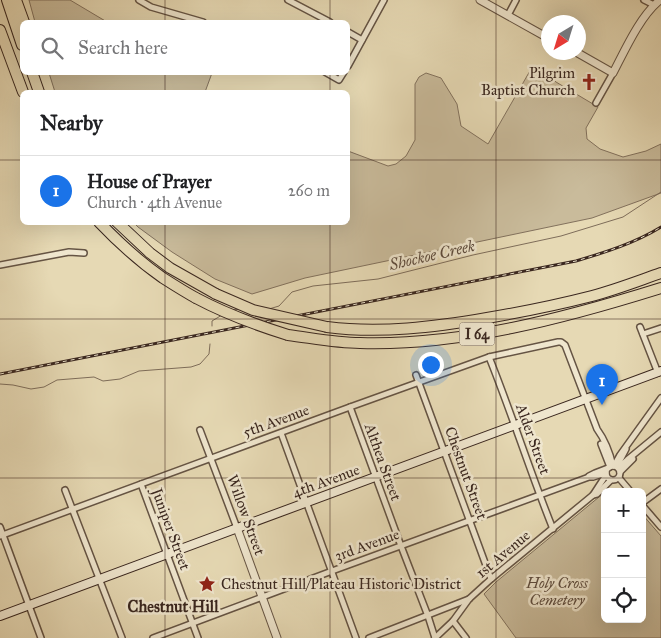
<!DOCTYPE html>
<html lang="en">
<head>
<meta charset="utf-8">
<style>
	:root { --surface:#fff; --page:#f2f2f2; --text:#202124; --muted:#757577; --line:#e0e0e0; --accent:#1a73e8 }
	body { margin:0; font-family:"IM FELL Great Primer",serif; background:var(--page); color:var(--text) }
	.controls { position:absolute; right:15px; bottom:15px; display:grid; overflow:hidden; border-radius:8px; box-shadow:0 5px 20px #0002 }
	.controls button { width:45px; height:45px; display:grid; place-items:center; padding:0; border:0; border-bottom:1px solid var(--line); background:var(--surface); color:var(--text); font:25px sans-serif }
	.compass { position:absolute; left:541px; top:15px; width:45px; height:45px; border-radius:50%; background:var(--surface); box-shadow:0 5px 20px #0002; rotate:218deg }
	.you { position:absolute; left:430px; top:364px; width:18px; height:18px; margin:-12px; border:4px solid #fff; border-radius:50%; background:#1a73e8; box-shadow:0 0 0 8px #1a73e833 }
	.badge { display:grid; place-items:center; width:32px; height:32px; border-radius:50%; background:var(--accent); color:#fff; font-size:16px; font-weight:700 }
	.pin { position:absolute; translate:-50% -41px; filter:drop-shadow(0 1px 2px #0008) }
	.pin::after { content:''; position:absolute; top:26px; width:18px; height:15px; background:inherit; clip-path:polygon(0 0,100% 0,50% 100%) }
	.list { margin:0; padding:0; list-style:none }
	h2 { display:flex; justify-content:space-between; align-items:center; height:65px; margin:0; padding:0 20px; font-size:21px }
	h2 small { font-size:16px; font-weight:400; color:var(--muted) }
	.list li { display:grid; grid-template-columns:32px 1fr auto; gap:15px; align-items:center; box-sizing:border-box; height:70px; padding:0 20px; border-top:1px solid var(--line) }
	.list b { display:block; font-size:19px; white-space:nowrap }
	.list p { margin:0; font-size:16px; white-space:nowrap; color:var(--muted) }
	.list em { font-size:16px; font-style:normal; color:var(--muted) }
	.icon { flex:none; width:28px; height:28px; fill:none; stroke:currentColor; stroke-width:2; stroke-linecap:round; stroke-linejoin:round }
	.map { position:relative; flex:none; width:661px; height:638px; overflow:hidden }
	.search { position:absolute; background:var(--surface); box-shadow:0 5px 20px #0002; left:20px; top:20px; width:330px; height:55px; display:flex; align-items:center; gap:12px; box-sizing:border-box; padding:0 18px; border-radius:8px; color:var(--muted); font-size:19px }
	.panel { position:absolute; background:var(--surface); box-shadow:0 5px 20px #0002; left:20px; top:90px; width:330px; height:135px; border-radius:8px }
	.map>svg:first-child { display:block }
</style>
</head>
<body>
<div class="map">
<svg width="661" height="638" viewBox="0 0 661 638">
	<rect width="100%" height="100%" fill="#e6d9b4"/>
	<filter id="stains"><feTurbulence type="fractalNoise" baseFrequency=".004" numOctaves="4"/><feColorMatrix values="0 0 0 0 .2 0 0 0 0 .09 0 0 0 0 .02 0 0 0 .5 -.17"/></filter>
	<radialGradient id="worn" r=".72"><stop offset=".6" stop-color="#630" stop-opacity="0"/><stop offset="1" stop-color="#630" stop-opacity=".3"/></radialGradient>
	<g fill="#c9bb9b" stroke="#82715d">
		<polygon points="29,0 70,0 107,22 35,22"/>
		<polygon points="531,69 546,73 556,82 598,107 586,128 587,139 600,149 623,157 646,151 661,144 661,193 592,218 305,278 252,294 215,279 172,252 138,227 134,223 348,222 348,151 388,166 396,164 406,156 415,140 415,84 419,77 426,73 441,78 457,104 461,126 488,144"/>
		<polygon points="49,73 49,72 212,73 205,92 55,92"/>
		<polygon points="605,492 605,619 642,619 642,514 661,536 661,638 516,638 484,594 496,582"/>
	</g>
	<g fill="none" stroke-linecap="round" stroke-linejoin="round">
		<g stroke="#7e6d5a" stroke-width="1">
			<polyline points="269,309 279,306 292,292 313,286 378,279 473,255 561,236 623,217 661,192"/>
			<polyline points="232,310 240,309"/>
			<polyline points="212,326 212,321 222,315"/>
			<polyline points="0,384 13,385 31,389 44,387 57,380 94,377 103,381 120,379 139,371 191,367 200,364 209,354 210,344"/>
		</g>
		<g stroke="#655444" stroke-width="8">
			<g id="minor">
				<polyline points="139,0 151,7 203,22"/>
				<polyline points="288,0 330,22"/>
				<polyline points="644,0 654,5"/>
				<polyline points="508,15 516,0"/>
				<polyline points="348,32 362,40"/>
				<polyline points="348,66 384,0"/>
				<polyline points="325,72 339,80 344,72"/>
				<polyline points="596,103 613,73"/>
				<polyline points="0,265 69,252 84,253"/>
				<polyline points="640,327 658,373"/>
				<polyline points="643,334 661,328"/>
				<path d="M489 357C512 414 530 472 553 529"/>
				<polyline points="416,375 491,579"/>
				<polyline points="350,407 401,546 428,616 435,638"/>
				<polyline points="200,430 237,528"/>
				<polyline points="281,433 356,638"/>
				<polyline points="601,444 610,467"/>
				<circle cx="613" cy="473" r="7"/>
				<polyline points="614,466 620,455 661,398"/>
				<polyline points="617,466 626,449"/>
				<polyline points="618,468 627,460 661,432"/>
				<polyline points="620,472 633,459"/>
				<polyline points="589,476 595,473 608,468"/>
				<polyline points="619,478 631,492"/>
				<polyline points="141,484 198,638"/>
				<polyline points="65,490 122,638"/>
				<polyline points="593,495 606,475"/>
				<polyline points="642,503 661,489"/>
				<polyline points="642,505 661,527"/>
				<polyline points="0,527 41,638"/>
				<path d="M0 536 350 407 489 357 558 342H561L565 345 597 429C605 440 610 453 613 466"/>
				<polyline points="453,621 466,638"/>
				<polyline points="153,638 332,571 589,477 593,477 606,473"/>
				<polyline points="369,638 469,599"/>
				<polyline points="435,638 453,621 469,599 491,579 593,495 597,494 611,480"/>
			</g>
		</g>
		<g stroke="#655444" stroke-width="9">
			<g id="tertiary">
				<polyline points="480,0 548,38"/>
				<path d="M576 52 613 73C625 50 640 16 660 0"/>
				<polyline points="237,528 277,638"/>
			</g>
		</g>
		<g stroke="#3a271f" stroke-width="10">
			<polyline id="secondary" points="0,616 661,371"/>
		</g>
		<g stroke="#3a271f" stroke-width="12">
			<g id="motorway">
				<polyline points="7,0 22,45"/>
				<polyline points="16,0 24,22"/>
				<polyline points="0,30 23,92"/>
				<polyline points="32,72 39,92"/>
				<path d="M99 222C119 243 140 262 163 278 174 285 185 292 196 298"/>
				<polyline points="117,222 150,253 170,268 216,294"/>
				<path d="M327 327C380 334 435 327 487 318 522 312 557 305 592 296 615 290 638 281 661 273"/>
				<path d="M288 335C312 338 336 343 360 343 461 346 565 318 661 288"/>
			</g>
		</g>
		<use href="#minor" stroke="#efe6ce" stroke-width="5"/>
		<use href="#tertiary" stroke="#efe6ce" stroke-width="7"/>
		<use href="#secondary" stroke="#efe6ce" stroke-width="8"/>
		<use href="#motorway" stroke="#e6d9b4" stroke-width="10"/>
		<g stroke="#3a271f" stroke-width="3">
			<path id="rail" d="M0 374 576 261C606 252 635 243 661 227"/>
		</g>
		<use href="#rail" stroke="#efe6ce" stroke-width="1" stroke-dasharray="4" stroke-linecap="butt"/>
		<g stroke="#3a271f" stroke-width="12" stroke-linecap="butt">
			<g id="motorway-bridge">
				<polyline points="216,294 253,310 327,327"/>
				<path d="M196 298C226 314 256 325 288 335"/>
			</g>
		</g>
		<use href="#motorway-bridge" stroke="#e6d9b4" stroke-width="10"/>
	</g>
	<path fill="none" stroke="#3a271f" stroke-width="1" stroke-opacity="0.55" d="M165 0V22M330 0V22M496 0V638M165 72V92M330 72V92M0 160H22M348 160H661M165 222V638M330 222V638M0 319H661M0 478H661"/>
	<defs>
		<g id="church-bare" transform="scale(1.35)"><path d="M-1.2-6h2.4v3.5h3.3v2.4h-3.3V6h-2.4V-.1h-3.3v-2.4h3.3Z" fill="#8f2418" stroke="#efe6ce" stroke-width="2.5" paint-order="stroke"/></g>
		<g id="sight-bare" transform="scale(1.35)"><path d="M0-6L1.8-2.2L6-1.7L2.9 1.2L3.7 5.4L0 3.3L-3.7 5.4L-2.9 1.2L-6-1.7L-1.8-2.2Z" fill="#8f2418" stroke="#efe6ce" stroke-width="2.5" paint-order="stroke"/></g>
	</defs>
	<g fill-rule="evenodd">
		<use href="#church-bare" x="589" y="82"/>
		<use href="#sight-bare" x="207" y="584"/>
	</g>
	<g text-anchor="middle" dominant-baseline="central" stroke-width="5" stroke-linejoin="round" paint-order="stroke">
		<rect fill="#efe6ce" stroke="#706054" stroke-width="1" x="459.5" y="322.5" width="35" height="23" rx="4"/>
		<g font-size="14" font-weight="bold" fill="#3a271f">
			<text x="477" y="334">I 64</text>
		</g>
		<g font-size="15" fill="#3a271f" stroke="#efe6ce" text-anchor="end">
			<text x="575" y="73">Pilgrim<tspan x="575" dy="17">Baptist Church</tspan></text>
			<text x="221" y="584" text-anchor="start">Chestnut Hill/Plateau Historic District</text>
		</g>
		<g font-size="15" fill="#3a271f" stroke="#efe6ce">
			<text transform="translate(276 421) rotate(-20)">5th Avenue</text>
			<text transform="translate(533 439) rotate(70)">Alder Street</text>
			<text transform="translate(383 462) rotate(70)">Althea Street</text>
			<text transform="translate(466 473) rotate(70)">Chestnut Street</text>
			<text transform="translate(326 481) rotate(-20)">4th Avenue</text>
			<text transform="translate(246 515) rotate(70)">Willow Street</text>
			<text transform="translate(171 529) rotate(70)">Juniper Street</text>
			<text transform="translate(367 545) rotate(-20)">3rd Avenue</text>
			<text transform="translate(503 554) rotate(-40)">1st Avenue</text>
		</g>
		<g font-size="15" font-style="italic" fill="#5e4c3e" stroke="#efe6ce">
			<text x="557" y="583">Holy Cross<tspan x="557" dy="17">Cemetery</tspan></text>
		</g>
		<g font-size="16" font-style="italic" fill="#5c4a3c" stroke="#efe6ce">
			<text transform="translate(432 255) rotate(-13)">Shockoe Creek</text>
		</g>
		<g font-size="16" font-weight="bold" fill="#3a271f" stroke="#efe6ce">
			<text x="173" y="606">Chestnut Hill</text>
		</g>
	</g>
	<rect width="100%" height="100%" filter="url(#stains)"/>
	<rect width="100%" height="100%" fill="url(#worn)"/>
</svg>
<div class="controls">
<button>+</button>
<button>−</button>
<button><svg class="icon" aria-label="locate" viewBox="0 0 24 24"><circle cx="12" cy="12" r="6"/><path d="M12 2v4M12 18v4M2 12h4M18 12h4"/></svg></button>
</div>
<svg class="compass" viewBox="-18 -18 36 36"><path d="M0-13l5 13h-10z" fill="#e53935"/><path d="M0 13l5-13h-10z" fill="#757577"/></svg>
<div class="you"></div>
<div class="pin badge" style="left:602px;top:405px">1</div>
<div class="search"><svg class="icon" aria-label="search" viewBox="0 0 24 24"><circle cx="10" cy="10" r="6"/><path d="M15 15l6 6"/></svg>Search here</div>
<section class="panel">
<h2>Nearby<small></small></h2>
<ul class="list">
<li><span class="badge">1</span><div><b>House of Prayer</b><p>Church · 4th Avenue</p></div><em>260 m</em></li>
</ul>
</section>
</div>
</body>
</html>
